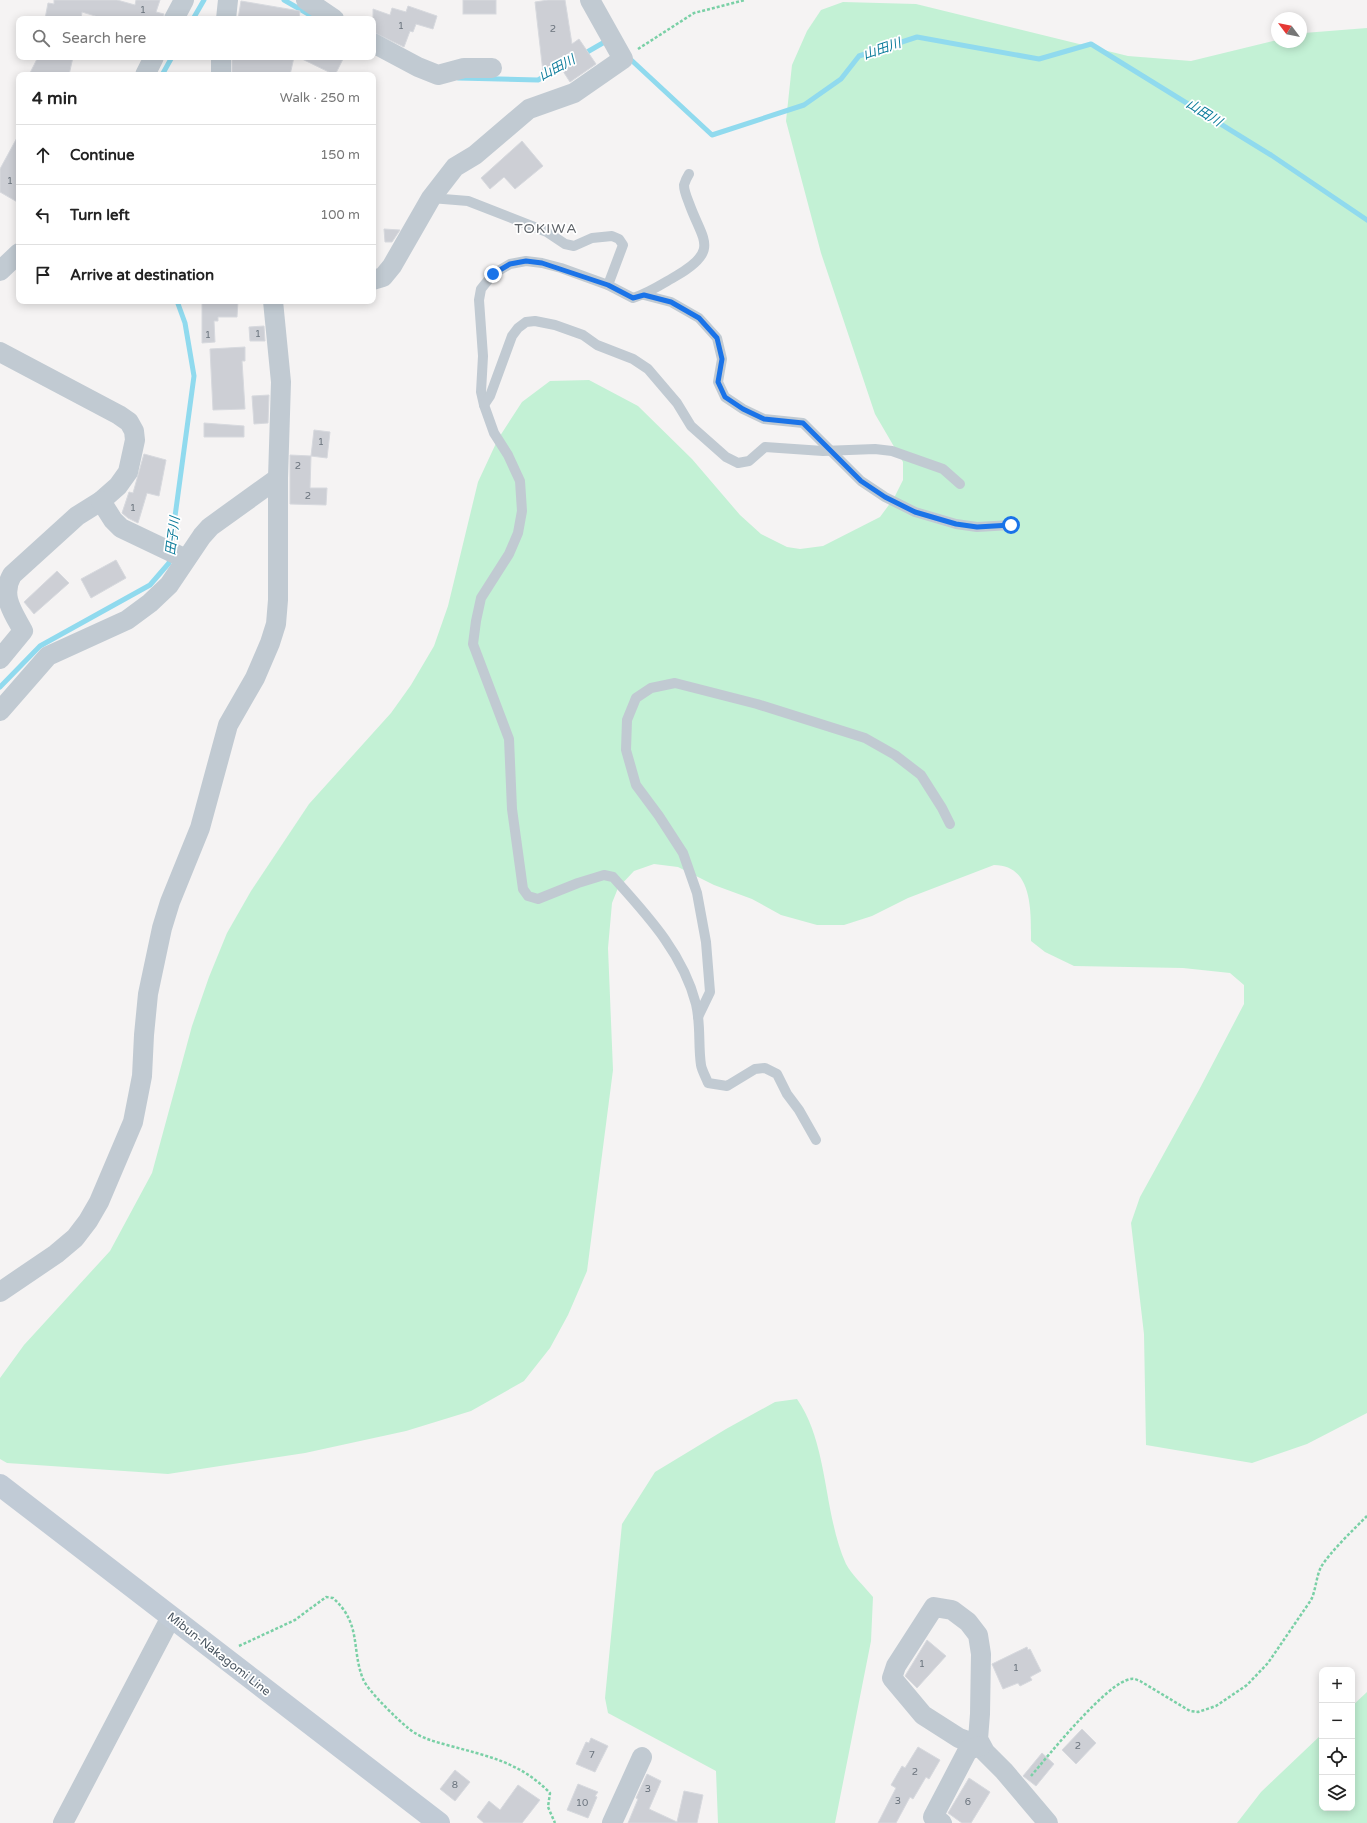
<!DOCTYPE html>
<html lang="en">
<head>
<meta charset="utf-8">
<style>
	:root { --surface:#fff; --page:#f2f2f2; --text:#222; --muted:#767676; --line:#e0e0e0 }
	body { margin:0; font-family:"Varela Round","Noto Sans JP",sans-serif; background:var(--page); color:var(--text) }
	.controls { position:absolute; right:12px; bottom:12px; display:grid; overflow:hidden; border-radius:8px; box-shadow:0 2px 10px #0003 }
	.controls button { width:36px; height:36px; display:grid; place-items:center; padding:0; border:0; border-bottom:1px solid var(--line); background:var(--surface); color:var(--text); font:20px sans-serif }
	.compass { position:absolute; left:1271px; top:12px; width:36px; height:36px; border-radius:50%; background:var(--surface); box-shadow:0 2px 10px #0003; rotate:302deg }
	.stop { position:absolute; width:12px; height:12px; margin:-9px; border:3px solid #1a73e8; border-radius:50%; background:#fff }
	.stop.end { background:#1a73e8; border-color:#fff; box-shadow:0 1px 4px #0008 }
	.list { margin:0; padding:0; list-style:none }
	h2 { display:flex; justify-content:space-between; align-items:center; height:52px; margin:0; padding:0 16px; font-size:17px }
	h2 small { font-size:13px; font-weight:400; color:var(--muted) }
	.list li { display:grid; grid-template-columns:26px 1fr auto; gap:12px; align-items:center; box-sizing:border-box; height:60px; padding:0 16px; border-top:1px solid var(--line) }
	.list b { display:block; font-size:15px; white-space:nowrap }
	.list em { font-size:13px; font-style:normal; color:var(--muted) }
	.icon { flex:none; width:22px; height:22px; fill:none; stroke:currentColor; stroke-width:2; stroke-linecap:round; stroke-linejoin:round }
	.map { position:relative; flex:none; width:1367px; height:1823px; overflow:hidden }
	.search { position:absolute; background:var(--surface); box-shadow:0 2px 10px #0003; left:16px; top:16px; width:360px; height:44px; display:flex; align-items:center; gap:10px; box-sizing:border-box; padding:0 14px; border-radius:8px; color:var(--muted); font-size:15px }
	.panel { position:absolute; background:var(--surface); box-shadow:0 2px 10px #0003; left:16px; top:72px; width:360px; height:232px; border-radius:8px }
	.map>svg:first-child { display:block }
</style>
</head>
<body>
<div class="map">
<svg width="1367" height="1823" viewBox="0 0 1367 1823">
	<rect width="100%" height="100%" fill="#f5f3f3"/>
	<g fill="#c3f1d5">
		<path d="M843 2 916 4 1128 56 1191 61 1277 40V42H1301V34L1304 33 1367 28V1413L1307 1444 1252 1463 1146 1445 1144 1334 1131 1223 1140 1197 1199 1090 1244 1004V985L1230 973 1183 968 1074 966 1045 952 1031 941C1031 912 1033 865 994 865L908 898 872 916 844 925H817L781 915 752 899 714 885 678 867 654 864 634 871 618 888 612 903 608 948 613 1070 587 1271 568 1315 550 1348 524 1381 471 1411 406 1431 305 1453 168 1474 7 1463 0 1459V1378L24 1345 110 1251 152 1173 192 1026 209 977 227 933 251 891 309 804 391 713 411 685 434 646 448 606 478 482 498 439 522 402 550 381 589 380 638 406 692 459 740 515 761 534 787 547 800 549 823 546 880 517 894 498 903 480V462L875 414 821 253 786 121 792 65 807 31 821 10Z"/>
		<path d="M797 1399C829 1445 823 1513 846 1564 852 1575 865 1587 873 1597L871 1641 835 1823H718L716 1771 608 1713 605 1698 622 1524 655 1472 726 1429 775 1402Z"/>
		<polygon points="1367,1692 1367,1823 1237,1823 1261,1792 1322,1734 1322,1808 1352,1808 1352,1706"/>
	</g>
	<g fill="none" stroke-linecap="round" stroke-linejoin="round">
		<g stroke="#90daee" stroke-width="5">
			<polyline points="284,0 317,19"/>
			<polyline points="193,19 204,0"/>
			<polyline points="582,55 608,40"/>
			<polyline points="628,57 712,135 804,105 841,79 859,56 917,37 1039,59 1091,44 1271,155 1367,220"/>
			<polyline points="162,75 172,57"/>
			<polyline points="458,78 538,80 563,66"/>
			<polyline points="171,546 194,376 185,323 177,301"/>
			<polyline points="0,687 40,646 150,585 169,563 170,556"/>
		</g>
	</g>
	<g fill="#cdcfd5" stroke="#d7d9de">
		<polygon points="54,0 117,0 135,5 136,0 160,0 156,12 164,14 163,19 105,19 82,12 81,19 45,19 48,3 54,4"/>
		<rect x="463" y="0" width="33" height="14"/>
		<polygon points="548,0 565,0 572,44 579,39 596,64 570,82 561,68 543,72 535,2"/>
		<polygon points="241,1 300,11 299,19 238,19"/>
		<polygon points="408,6 437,16 433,29 416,24 413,32 410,31 404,47 373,32 373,9 390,15 392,8 406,12"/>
		<polygon points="38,57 73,57 69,75 29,75"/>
		<polygon points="232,57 294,57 290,75 232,75"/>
		<polygon points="298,57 344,57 335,75"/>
		<polygon points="19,134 19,203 0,192 0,169"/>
		<polygon points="522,141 543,166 515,189 504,177 490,189 481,178"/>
		<polygon points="384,229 400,230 392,242 385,242"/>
		<polygon points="202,301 238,301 237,317 218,317 218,321 214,321 215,342 202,343"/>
		<polygon points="264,326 265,341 250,341 249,327"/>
		<polygon points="245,347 245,361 242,361 245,409 213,410 210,349"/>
		<polygon points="269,395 268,423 254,424 252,396"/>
		<polygon points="204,423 244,426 244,437 204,437"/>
		<polygon points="314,430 330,432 327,458 311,456"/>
		<polygon points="144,454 166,460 159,496 147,493 138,523 128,518 122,513 129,492 133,493"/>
		<polygon points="290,455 311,456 310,488 327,488 326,505 290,504"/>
		<polygon points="116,560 126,578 91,598 81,579"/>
		<polygon points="57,571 69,583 34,614 24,602"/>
		<polygon points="927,1640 946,1656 917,1688 905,1676"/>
		<polygon points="1027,1647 1028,1650 1030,1649 1041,1671 1030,1677 1032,1680 1020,1686 1018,1683 1003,1689 992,1664"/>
		<polygon points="1082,1729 1096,1743 1076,1764 1062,1750"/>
		<polygon points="591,1738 608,1746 595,1772 576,1764 586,1742 589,1743"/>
		<polygon points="918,1747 940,1760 929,1779 926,1777 913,1799 910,1797 896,1823 878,1823 896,1788 891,1785 902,1766 905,1768"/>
		<polygon points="1042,1753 1054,1764 1036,1786 1023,1776"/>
		<polygon points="455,1770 470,1782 455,1801 440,1789"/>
		<polygon points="647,1774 661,1781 649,1809 677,1822 684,1791 703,1795 697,1823 628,1823 638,1799 636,1798"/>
		<polygon points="969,1778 990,1792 971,1823 962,1823 948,1813"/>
		<polygon points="578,1784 598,1792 595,1796 597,1797 588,1818 567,1810"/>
		<polygon points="518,1785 540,1800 522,1823 484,1823 477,1817 489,1801 500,1810"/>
	</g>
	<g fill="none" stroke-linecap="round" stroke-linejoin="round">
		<g stroke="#7ad0a6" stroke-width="2.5" stroke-dasharray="3 2" stroke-linecap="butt">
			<polyline points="638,49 694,13 745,0"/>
			<path d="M239 1646 295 1620 326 1597 333 1598C362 1624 351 1649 363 1679 368 1691 397 1719 408 1728 420 1738 433 1741 447 1745 487 1756 520 1762 550 1793L548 1807 555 1823"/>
			<path d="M1031 1776C1048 1756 1108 1681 1131 1679 1134 1678 1137 1680 1140 1681L1190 1711 1198 1712 1216 1706 1247 1685 1268 1663 1311 1600C1316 1590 1316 1577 1321 1567 1330 1552 1354 1529 1367 1516"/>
		</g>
		<g stroke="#c1cad2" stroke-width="10">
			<path d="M689 174C687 177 685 182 684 185 684 191 687 198 689 203 702 240 721 250 676 276 662 284 649 293 633 298L608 285 561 268 542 263 526 261 510 264 493 274 481 289 479 300 483 356 481 392 484 405 494 433 508 455 520 481 522 511 518 533 509 554 481 598 476 621 473 644 509 739 512 809 523 889 528 896 538 899 578 883 604 875 613 877C647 915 683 953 696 1004 701 1025 698 1045 701 1065 702 1071 706 1077 708 1083L727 1086 755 1069 765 1068 777 1074 787 1094 799 1110 816 1140"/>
			<polyline points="431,198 468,201 547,232 565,244 574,246 592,238 612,236 619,239 623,245 608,285"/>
			<polyline points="644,295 671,302 699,318 717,338 722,359 718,382 725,397 743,409 764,419 803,423 861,481 885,497 915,512 956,524 977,527 1011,525"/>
			<polyline points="484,405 490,396 512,336 518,328 526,322 535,321 555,325 583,335 597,345 633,359 648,369 677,403 691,426 726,457 738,463 749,461 765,447 823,451 875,449 892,451 943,469 960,484"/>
			<polyline points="698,1017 710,992 706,942 697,893 683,853 659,816 636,785 626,750 627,720 636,698 651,688 675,683 757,704 865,738 895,755 921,775 942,808 950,824"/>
		</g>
		<g stroke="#c1cad2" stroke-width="20">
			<polyline points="306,0 334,19"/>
			<polyline points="174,19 184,0"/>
			<polyline points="226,19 228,0"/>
			<polyline points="373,43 418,67 438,75 464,68 492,68"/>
			<polyline points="145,75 154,57"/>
			<polyline points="221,75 221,57"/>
			<polyline points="0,271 19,253"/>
			<polyline points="373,280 383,277 392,266 431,198 455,167 475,155 529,109 574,93 623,59 590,0"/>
			<path d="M0 352 119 415 129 422 134 431 135 440 128 472 118 486 101 501 77 516 12 575C0 596 13 612 23 631L0 659"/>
			<polyline points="101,501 113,520 121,528 186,559"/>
			<polyline points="0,711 48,656 127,620 150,603 169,585 202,536 210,527 278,478"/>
			<polyline points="0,1292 56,1254 75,1238 88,1221 99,1202 133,1122 142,1076 144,1035 148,994 162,928 170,902 200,828 228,725 255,678 270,643 276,624 278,600 278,478 281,382 273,301"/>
			<polyline points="981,1746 959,1738 923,1715 892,1678 896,1666 934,1607 952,1610 968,1622 978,1635 981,1654 980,1714 978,1739 985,1752 1004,1771 1048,1823"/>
			<polyline points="63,1823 171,1617"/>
			<polyline points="612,1823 642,1757"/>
			<polyline points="942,1823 933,1817 968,1750 981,1746"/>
		</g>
		<polyline stroke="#c1cbd6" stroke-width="22" points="0,1485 439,1823"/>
	</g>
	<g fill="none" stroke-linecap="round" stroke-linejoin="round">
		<polyline stroke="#1a73e8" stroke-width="5" points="493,274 510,264 526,261 542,263 608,285 633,298 644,295 671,302 699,318 717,338 722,359 718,382 725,397 743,409 764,419 803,423 861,481 885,497 915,512 956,524 977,527 1011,525"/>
	</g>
	<g text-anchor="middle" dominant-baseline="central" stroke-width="3.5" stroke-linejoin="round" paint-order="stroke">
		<g font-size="10" fill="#6b747e">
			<text x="143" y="10">1</text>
			<text x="401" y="26">1</text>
			<text x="553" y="29">2</text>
			<text x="10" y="181">1</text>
			<text x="258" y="334">1</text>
			<text x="208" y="335">1</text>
			<text x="321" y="442">1</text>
			<text x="298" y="466">2</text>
			<text x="308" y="496">2</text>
			<text x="133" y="508">1</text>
			<text x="922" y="1664">1</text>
			<text x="1016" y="1668">1</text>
			<text x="1078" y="1746">2</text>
			<text x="592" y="1755">7</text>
			<text x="915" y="1772">2</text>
			<text x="455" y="1785">8</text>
			<text x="648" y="1789">3</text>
			<text x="898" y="1801">3</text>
			<text x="968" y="1802">6</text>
			<text x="582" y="1803">10</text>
		</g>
		<g font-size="12" fill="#4a5661" stroke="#fff">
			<text transform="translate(219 1654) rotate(38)">Mibun-Nakagomi Line</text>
		</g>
		<g font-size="13" font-style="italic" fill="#0c7c9b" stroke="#fff">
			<text transform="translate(882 49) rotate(-19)">山田川</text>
			<text transform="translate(557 68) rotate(-28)">山田川</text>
			<text transform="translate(1204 113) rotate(32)">山田川</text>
			<text transform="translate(173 536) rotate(-83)">田子川</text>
		</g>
		<g font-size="14" letter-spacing="1" fill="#5f6368" stroke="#fff">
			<text x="546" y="228">TOKIWA</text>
		</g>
	</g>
</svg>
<div class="controls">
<button>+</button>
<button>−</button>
<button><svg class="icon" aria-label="locate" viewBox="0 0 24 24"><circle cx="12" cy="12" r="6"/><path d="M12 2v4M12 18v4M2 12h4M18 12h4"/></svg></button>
<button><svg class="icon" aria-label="layers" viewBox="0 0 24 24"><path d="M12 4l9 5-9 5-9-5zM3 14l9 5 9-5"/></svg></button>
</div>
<svg class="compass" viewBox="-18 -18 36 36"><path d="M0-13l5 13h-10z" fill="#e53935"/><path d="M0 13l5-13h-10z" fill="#767676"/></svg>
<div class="stop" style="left:1011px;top:525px"></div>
<div class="stop end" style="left:493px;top:274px"></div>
<div class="search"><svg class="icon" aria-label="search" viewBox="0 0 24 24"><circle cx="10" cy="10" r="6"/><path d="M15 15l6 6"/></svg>Search here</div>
<section class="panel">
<h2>4 min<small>Walk · 250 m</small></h2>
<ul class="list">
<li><svg class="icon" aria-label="ahead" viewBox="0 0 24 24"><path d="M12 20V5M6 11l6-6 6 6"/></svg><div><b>Continue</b></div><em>150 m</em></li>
<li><svg class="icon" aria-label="left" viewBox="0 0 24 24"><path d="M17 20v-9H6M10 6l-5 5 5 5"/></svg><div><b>Turn left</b></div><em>100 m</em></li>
<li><svg class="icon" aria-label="arrive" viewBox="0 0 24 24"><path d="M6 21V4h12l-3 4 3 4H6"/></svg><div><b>Arrive at destination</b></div></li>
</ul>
</section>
</div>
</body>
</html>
